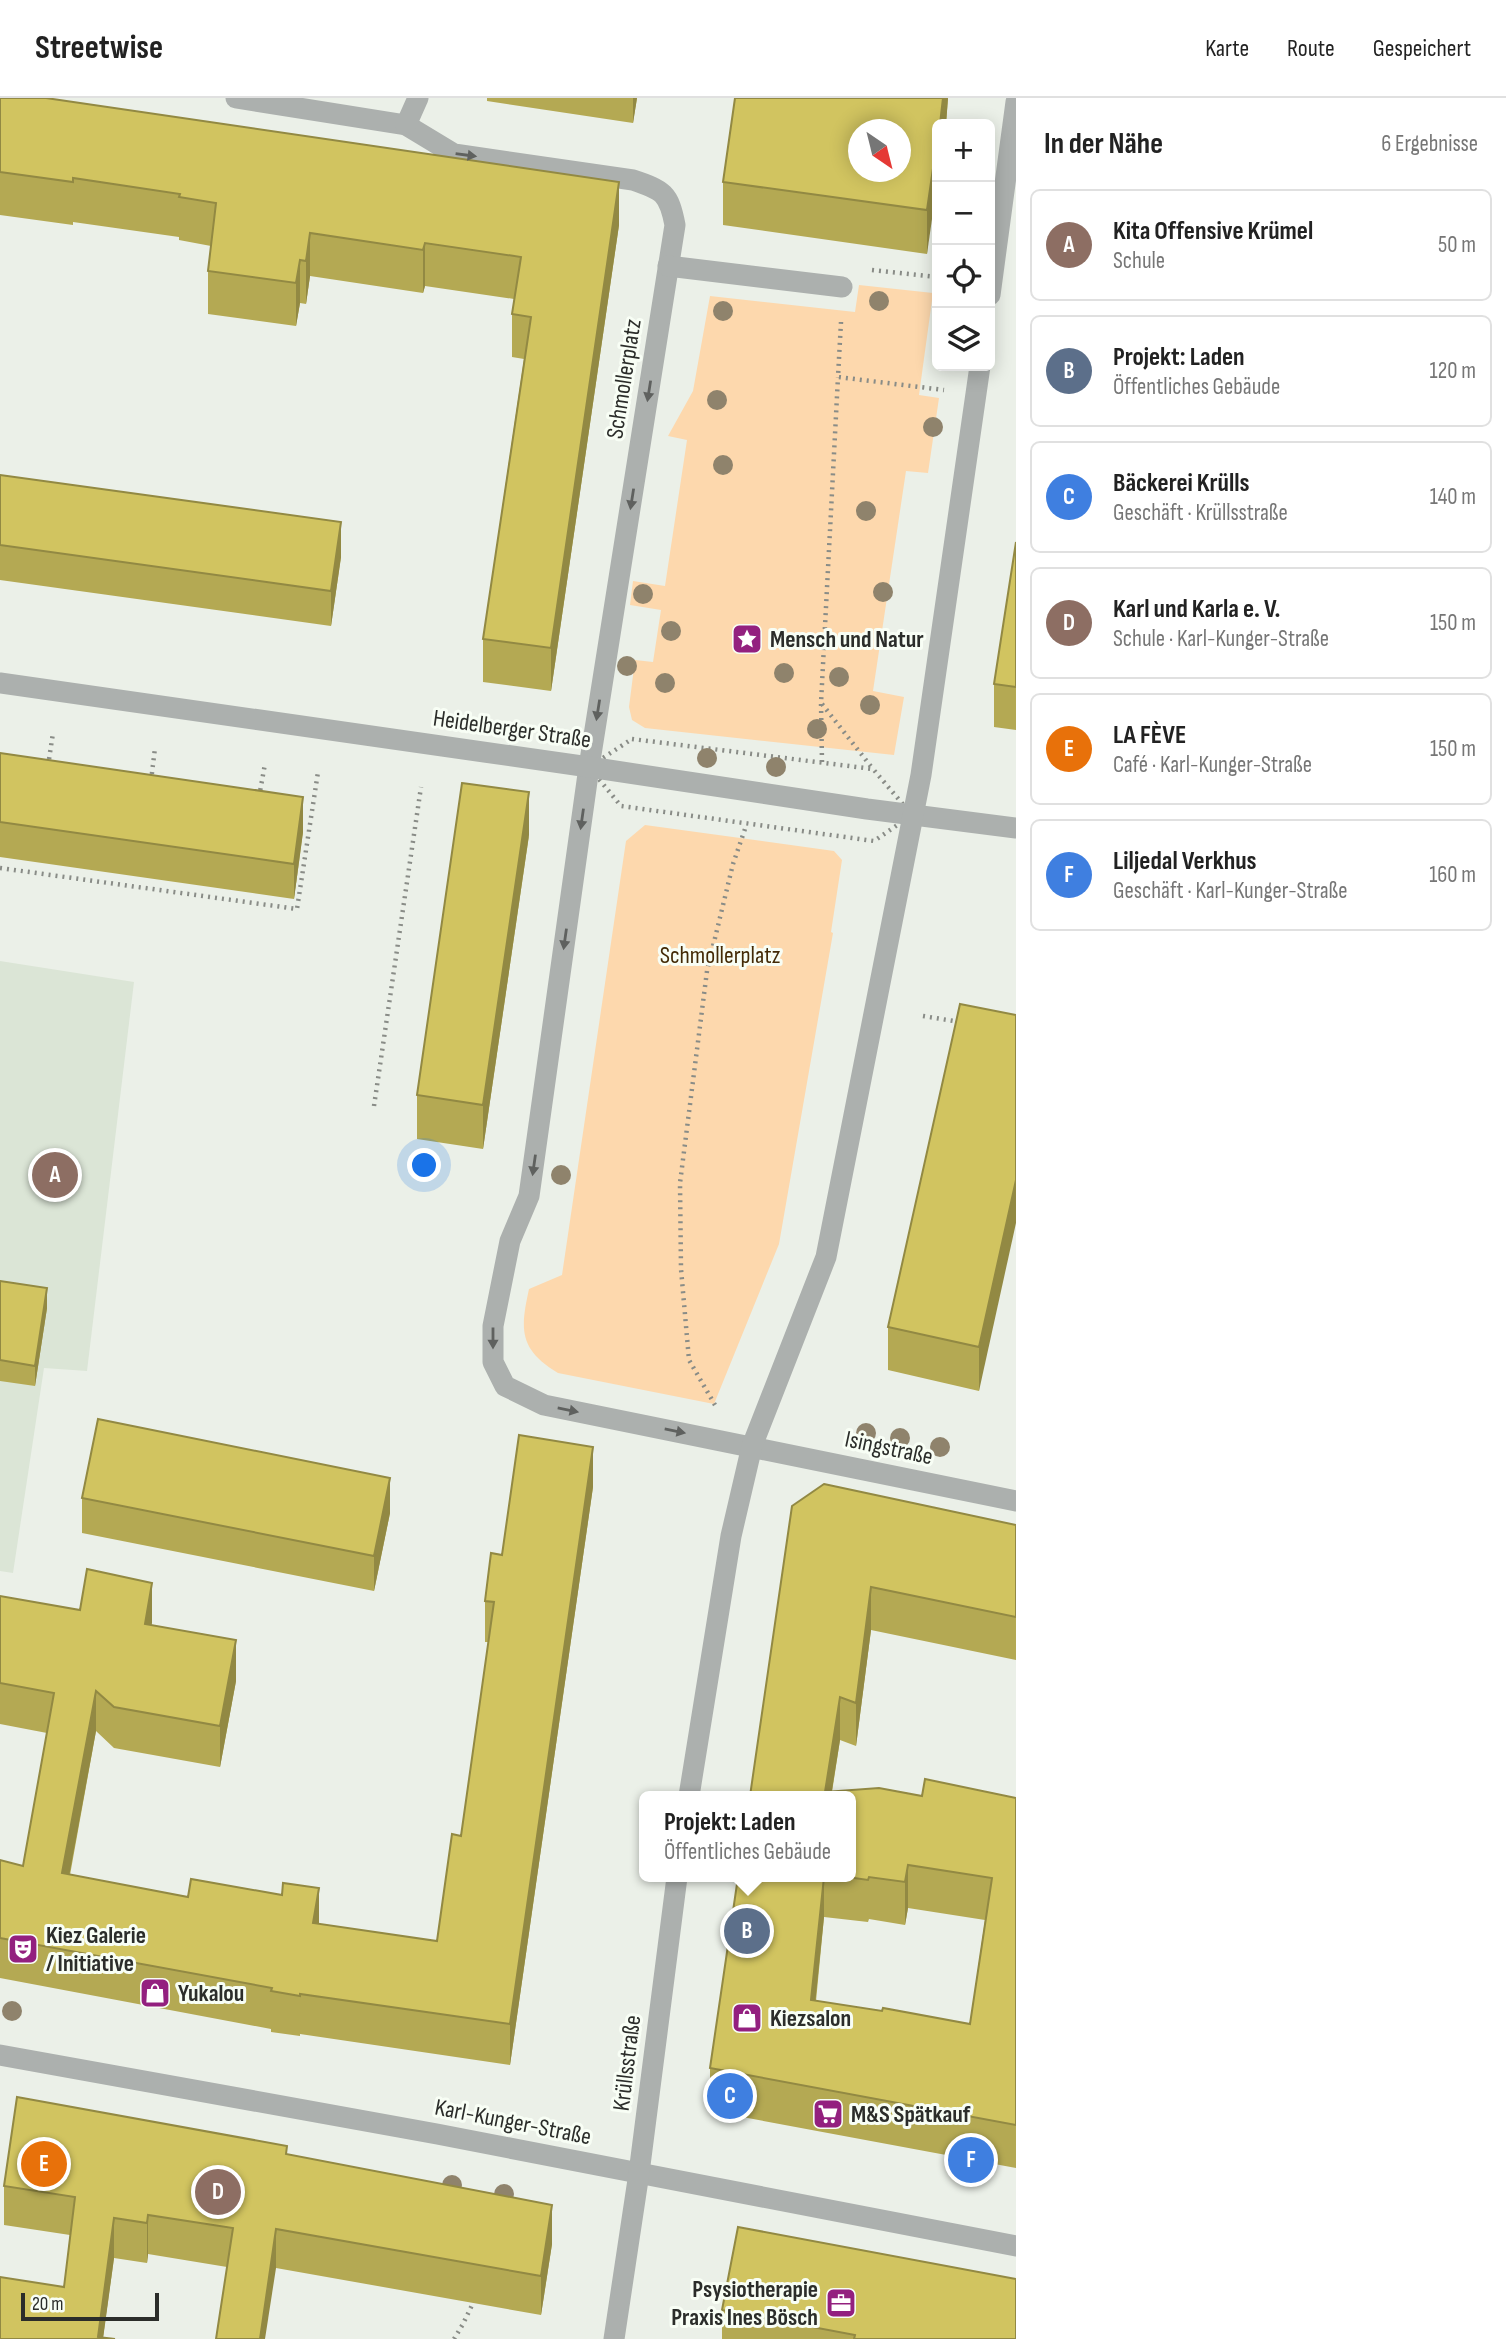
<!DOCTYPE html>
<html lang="de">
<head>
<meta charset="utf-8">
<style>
	:root { --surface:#fff; --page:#f2f2f2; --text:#222; --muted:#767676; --line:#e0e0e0; --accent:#93207f }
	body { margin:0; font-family:"Sofia Sans Condensed",sans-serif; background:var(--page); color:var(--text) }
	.controls { position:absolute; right:21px; top:21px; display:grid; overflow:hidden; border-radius:10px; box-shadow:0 4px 18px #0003 }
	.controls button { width:63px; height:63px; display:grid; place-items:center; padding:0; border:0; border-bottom:2px solid var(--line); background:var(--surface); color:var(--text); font:35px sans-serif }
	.compass { position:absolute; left:848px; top:21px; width:63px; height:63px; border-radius:50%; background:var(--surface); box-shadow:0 4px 18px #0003; rotate:145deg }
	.scale { position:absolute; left:21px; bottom:18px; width:138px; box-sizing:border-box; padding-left:7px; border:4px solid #2b2d2a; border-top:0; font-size:19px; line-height:24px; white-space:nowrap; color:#2b2d2a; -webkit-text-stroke:5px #f8fef5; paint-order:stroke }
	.you { position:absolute; left:425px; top:1068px; width:24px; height:24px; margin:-18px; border:5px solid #fff; border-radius:50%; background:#1a73e8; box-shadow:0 0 0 10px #1a73e833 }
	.badge { display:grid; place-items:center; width:46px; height:46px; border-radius:50%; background:var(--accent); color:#fff; font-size:23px; font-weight:700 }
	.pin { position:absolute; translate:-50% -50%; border:4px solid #fff; box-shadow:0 2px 7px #0006 }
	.popup { position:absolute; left:639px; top:1693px; width:217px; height:91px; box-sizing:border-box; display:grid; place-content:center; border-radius:10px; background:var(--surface); filter:drop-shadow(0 2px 5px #0005); font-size:23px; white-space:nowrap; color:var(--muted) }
	.popup b { font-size:26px; color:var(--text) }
	.popup::after { content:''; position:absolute; left:50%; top:100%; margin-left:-14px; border:14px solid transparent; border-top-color:var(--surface) }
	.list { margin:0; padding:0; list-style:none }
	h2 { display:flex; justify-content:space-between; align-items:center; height:91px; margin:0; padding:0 28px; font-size:30px }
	h2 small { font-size:23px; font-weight:400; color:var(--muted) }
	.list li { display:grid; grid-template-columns:46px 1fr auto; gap:21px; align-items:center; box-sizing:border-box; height:112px; margin:0 14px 14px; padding:0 14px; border:2px solid var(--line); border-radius:10px }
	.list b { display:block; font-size:26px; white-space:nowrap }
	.list p { margin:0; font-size:23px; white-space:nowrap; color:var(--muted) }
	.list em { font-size:23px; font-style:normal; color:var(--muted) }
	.icon { flex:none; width:38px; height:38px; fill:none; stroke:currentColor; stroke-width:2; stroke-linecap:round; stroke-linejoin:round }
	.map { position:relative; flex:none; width:1016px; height:2241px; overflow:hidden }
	header { display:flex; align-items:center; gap:42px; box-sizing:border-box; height:98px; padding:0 35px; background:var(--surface); border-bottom:2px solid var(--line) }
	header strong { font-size:33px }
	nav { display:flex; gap:38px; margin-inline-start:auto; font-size:24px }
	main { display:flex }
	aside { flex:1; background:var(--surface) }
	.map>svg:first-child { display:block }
</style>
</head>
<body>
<header>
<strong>Streetwise</strong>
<nav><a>Karte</a><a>Route</a><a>Gespeichert</a></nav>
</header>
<main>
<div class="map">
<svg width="1016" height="2241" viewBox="0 0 1016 2241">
	<rect width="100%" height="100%" fill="#ebf0e8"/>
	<polygon fill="#dbe5d6" points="0,863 134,884 87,1273 44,1270 13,1475 0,1473"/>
	<g fill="#fdd8ad">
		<polygon points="859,187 933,195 919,297 939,300 928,375 906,373 873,593 904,599 894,657 645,630 632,622 629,609 635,562 653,564 661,512 630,507 633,483 665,488 687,342 668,338 693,293 710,198 855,214"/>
		<path d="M645 727 834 753 842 762 831 834 833 835 779 1146 714 1306 558 1275C519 1251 520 1232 529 1191L562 1177 626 743Z"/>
	</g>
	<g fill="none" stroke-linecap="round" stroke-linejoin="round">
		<g stroke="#898c87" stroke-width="4.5" stroke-dasharray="2 5" stroke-linecap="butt">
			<polyline points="872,172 937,179"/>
			<polyline points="841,224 838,279 944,292"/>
			<polyline points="822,606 873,671"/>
			<polygon points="632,641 873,671 912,717 874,743 621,708 589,669"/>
			<polyline points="822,664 821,605 838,279"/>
			<polyline points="48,668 53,635"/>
			<polyline points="151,683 155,650"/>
			<polyline points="259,699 265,666"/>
			<polyline points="0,770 297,811 318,674"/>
			<polyline points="923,918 960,924"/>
			<polyline points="374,1008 421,689"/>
			<polyline points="715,1307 689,1262 681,1171 680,1085 707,873 733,766 746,728"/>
			<polyline points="454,2241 463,2226 473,2205"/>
		</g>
		<g stroke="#acb0ae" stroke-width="21">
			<path d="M236 0 406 27 454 56 633 82C663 92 669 95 675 127L589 669 529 1098 510 1143 493 1228V1264L505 1288 544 1307 1016 1403"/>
			<polyline points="406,27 418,0"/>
			<polyline points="668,168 842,189"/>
			<polyline points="990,197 1016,4"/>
			<polyline points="0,585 589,669 867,711 1016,730"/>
			<polyline points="689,1698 731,1438 752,1348 826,1159 921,677 980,268"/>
			<polyline points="0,1957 437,2036 1016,2148"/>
			<polyline points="614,2241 639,2075 677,1779"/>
		</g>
	</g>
	<g fill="#8f836c">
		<circle cx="879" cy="203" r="10"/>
		<circle cx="723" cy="213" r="10"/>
		<circle cx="717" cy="302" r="10"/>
		<circle cx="933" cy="329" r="10"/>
		<circle cx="723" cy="367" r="10"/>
		<circle cx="866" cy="413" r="10"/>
		<circle cx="883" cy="494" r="10"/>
		<circle cx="643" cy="496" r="10"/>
		<circle cx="671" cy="533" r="10"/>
		<circle cx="627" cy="568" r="10"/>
		<circle cx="784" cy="575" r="10"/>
		<circle cx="839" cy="579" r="10"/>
		<circle cx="665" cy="585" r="10"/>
		<circle cx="870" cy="607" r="10"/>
		<circle cx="817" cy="631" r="10"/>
		<circle cx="707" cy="660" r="10"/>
		<circle cx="776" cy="669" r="10"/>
		<circle cx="561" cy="1077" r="10"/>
		<circle cx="866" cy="1335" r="10"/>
		<circle cx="900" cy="1340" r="10"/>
		<circle cx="940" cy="1349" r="10"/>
		<circle cx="12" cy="1913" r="10"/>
		<circle cx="452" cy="2087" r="10"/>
		<circle cx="504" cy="2096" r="10"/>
	</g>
	<g fill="#b4a953" fill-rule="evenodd">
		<polygon points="0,0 619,127 551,593 483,584 483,541 524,261 512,259 512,216 514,201 425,188 423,195 310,178 306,206 300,205 296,228 208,216 208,173 211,148 179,142 179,139 73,124 73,127 0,117"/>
		<polygon points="487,0 637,0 633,25 487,3"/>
		<polygon points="948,0 946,26 937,26 927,156 723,127 723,84"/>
		<polygon points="0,377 341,459 331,528 0,482"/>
		<polygon points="1016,444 1016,632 994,629 994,586"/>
		<polygon points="0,655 303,734 294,801 0,759"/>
		<polygon points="529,737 483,1051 417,1041 417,997"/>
		<polygon points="1016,917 979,1293 888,1272 888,1229"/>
		<polygon points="0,1183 47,1210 35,1288 0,1283"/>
		<polygon points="593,1389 510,1967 300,1936 300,1938 271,1934 271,1931 0,1880 0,1762 23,1768 47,1635 0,1626 0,1498 151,1527 236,1583 220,1669 114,1650 96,1633 70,1777 319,1826 437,1843 461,1738 489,1544 485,1544 485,1503 502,1457"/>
		<polygon points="82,1400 390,1415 374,1493 82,1435"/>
		<path d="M792 1408 1016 1427V1562L871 1532 856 1648 840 1642 832 1694 922 1698 1016 1700V2070L710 2013V1970L738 1779H850L750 1698ZM908 1810 985 1822 970 1926 816 1903 824 1819 868 1824 869 1821 905 1827Z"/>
		<polygon points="287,2056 552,2146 541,2217 276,2170 227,2169 148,2156 147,2165 114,2160 103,2239 0,2241 64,2189 70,2137 4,2127 4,2088"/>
		<polygon points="722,2212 1016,2241 722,2241"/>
	</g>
	<g fill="#928943">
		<polygon points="633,0 637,0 633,25"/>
		<polygon points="943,0 948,0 946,26 940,26"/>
		<polygon points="937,43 937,86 927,156 927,112"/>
		<polygon points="619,84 619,127 551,593 551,550"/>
		<polygon points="310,135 310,178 306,206 306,163"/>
		<polygon points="425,145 425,188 423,195 423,152"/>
		<polygon points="300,162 300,205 296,228 296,185"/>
		<polygon points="341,424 341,459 331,528 331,493"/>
		<polygon points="529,694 529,737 483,1051 483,1007"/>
		<polygon points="303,699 303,734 294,801 294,766"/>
		<polygon points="1016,1082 1016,1125 979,1293 979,1249"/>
		<polygon points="47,1190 47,1210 35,1288 35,1268"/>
		<polygon points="593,1349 593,1389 510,1967 510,1926"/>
		<polygon points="390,1380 390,1415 374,1493 374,1458"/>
		<polygon points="152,1485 152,1525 145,1567 145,1526"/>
		<polygon points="871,1489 871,1532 856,1648 856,1605"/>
		<polygon points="236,1542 236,1583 220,1669 220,1628"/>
		<polygon points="96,1593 96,1633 62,1816 62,1775"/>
		<polygon points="840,1599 840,1642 831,1698 825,1694"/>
		<polygon points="908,1767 908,1810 905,1827 905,1784"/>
		<polygon points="824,1779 824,1819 811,1945 811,1902"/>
		<polygon points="319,1790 319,1831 313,1825"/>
		<polygon points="552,2107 552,2146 541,2217 541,2178"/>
		<polygon points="148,2117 148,2156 147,2165 147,2125"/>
		<polygon points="114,2120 114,2160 103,2241 98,2241"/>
		<polygon points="276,2131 276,2170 265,2241 260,2241"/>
	</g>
	<g fill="#d1c460" stroke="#928943" stroke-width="2" fill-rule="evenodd">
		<polygon points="0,0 46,0 619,84 551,550 483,541 531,219 512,216 521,159 425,145 423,152 310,135 306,163 300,162 296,185 208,173 216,105 179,99 180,96 73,80 73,84 0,74"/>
		<path d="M735 0H943L940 26H937V43L927 112 723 84ZM858 32H900V74H858Z"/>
		<polygon points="0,377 341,424 331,493 0,447"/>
		<polygon points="1016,444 1016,589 994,586"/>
		<polygon points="0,655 303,699 294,766 0,724"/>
		<polygon points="462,685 529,694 483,1007 417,997"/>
		<polygon points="960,906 1016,917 1016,1082 979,1249 888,1229"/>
		<polygon points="0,1183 47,1190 35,1268 0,1262"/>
		<polygon points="98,1321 390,1380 374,1458 82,1400"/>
		<polygon points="519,1337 593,1349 510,1926 300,1896 300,1898 271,1893 272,1890 0,1840 0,1762 23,1768 54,1595 0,1585 0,1498 80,1512 87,1471 152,1485 145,1526 236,1542 220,1628 114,1609 96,1593 62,1775 188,1799 191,1781 282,1797 283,1785 319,1790 313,1825 437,1843 452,1736 461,1738 494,1504 485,1503 491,1455 502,1457"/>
		<polygon points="824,1386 1016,1427 1016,1519 871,1489 856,1605 840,1599 825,1694 879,1690 922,1698 925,1681 1016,1700 1016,2027 710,1970 738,1779 824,1779 811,1902 882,1913 883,1910 970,1926 992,1780 908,1767 905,1784 869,1779 868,1782 847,1779 850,1779 850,1698 750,1698 792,1408"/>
		<polygon points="17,1999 287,2048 286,2056 552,2107 541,2178 276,2131 260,2241 216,2241 233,2130 148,2117 147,2125 114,2120 98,2239 115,2241 0,2241 0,2179 64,2189 75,2099 4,2088"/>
		<polygon points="738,2129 1016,2181 1016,2241 854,2241 855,2237 722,2212"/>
	</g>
	<defs><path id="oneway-solid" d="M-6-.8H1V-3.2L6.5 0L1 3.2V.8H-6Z" transform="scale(1.75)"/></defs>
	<g fill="#5f615f">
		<use href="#oneway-solid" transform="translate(466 57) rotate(8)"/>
		<use href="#oneway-solid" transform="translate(649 293) rotate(99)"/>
		<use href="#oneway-solid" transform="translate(632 401) rotate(99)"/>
		<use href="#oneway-solid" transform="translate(598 612) rotate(99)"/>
		<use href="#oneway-solid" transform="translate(582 721) rotate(98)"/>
		<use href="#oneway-solid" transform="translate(565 841) rotate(98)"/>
		<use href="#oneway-solid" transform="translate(534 1067) rotate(98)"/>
		<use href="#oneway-solid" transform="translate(493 1240) rotate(90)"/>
		<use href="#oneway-solid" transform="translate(568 1312) rotate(11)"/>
		<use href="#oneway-solid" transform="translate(675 1333) rotate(11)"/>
	</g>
	<defs>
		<g id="sight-square" transform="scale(1.575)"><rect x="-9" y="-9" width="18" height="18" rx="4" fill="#93207f" stroke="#f8fef5"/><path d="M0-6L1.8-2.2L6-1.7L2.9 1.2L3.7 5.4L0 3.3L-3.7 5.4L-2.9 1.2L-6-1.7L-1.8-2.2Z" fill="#fff"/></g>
		<g id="theatre-square" transform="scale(1.575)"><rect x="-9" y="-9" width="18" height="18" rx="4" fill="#93207f" stroke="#f8fef5"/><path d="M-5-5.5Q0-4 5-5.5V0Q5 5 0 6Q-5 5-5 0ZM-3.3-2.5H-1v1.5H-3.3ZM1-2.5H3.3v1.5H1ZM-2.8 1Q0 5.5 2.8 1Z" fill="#fff"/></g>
		<g id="shop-square" transform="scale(1.575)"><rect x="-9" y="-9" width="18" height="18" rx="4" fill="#93207f" stroke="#f8fef5"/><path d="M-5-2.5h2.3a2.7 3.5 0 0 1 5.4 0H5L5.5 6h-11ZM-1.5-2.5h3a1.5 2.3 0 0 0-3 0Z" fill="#fff"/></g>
		<g id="supermarket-square" transform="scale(1.575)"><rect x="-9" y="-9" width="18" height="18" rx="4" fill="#93207f" stroke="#f8fef5"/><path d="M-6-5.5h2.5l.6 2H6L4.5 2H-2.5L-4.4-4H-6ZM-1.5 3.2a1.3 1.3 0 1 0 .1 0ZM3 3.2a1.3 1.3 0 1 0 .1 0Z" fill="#fff"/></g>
		<g id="office-square" transform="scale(1.575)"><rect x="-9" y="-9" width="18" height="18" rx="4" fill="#93207f" stroke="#f8fef5"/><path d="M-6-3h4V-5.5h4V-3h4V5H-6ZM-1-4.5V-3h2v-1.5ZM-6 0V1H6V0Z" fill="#fff"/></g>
	</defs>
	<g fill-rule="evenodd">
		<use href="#sight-square" x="747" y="541"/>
		<use href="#theatre-square" x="23" y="1851"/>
		<use href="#shop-square" x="155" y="1895"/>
		<use href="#shop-square" x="747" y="1920"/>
		<use href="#supermarket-square" x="828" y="2016"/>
		<use href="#office-square" x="841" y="2205"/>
	</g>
	<g text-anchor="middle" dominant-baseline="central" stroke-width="6" stroke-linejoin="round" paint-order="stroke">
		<g font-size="24" fill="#2b2d2a" stroke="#f8fef5">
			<text transform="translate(624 281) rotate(-81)">Schmollerplatz</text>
			<text transform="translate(512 631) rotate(8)">Heidelberger Straße</text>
			<text transform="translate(889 1350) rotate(12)">Isingstraße</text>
			<text transform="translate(627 1965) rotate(-83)">Krüllsstraße</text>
			<text transform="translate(513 2024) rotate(11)">Karl-Kunger-Straße</text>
		</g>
		<g font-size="24" font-weight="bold" fill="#2b2d2a" stroke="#f8fef5" text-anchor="start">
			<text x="770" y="541">Mensch und Natur</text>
			<text x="46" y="1837">Kiez Galerie<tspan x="46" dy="28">/ Initiative</tspan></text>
			<text x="178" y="1895">Yukalou</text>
			<text x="770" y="1920">Kiezsalon</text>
			<text x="851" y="2016">M&amp;S Spätkauf</text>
			<text x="818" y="2191" text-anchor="end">Psysiotherapie<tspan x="818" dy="28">Praxis Ines Bösch</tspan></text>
		</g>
		<g font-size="24" fill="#432a06" stroke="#f8fef5">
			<text x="720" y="857">Schmollerplatz</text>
		</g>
	</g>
</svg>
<div class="controls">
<button>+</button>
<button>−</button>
<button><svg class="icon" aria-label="locate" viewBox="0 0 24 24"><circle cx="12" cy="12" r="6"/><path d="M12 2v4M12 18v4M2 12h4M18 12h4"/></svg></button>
<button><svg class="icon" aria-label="layers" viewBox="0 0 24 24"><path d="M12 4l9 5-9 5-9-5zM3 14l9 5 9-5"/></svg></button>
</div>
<svg class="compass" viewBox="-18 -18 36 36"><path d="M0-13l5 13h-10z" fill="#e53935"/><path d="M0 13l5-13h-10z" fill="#767676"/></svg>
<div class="scale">20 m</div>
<div class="you"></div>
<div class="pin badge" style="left:55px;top:1077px;background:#8d6e63">A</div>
<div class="pin badge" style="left:747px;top:1833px;background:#5c6f8a">B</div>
<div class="popup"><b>Projekt: Laden</b>Öffentliches Gebäude</div>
<div class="pin badge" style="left:730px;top:1998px;background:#3f7fe0">C</div>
<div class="pin badge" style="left:218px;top:2094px;background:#8d6e63">D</div>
<div class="pin badge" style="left:44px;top:2066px;background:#e8710a">E</div>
<div class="pin badge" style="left:971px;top:2062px;background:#3f7fe0">F</div>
</div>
<aside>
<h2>In der Nähe<small>6 Ergebnisse</small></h2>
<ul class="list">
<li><span class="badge" style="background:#8d6e63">A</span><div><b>Kita Offensive Krümel</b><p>Schule</p></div><em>50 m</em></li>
<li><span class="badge" style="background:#5c6f8a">B</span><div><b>Projekt: Laden</b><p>Öffentliches Gebäude</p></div><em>120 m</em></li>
<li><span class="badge" style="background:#3f7fe0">C</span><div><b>Bäckerei Krülls</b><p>Geschäft · Krüllsstraße</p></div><em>140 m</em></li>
<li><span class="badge" style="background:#8d6e63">D</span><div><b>Karl und Karla e. V.</b><p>Schule · Karl-Kunger-Straße</p></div><em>150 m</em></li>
<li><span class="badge" style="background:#e8710a">E</span><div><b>LA FÈVE</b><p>Café · Karl-Kunger-Straße</p></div><em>150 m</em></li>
<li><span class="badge" style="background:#3f7fe0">F</span><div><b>Liljedal Verkhus</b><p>Geschäft · Karl-Kunger-Straße</p></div><em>160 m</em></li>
</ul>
</aside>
</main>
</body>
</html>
